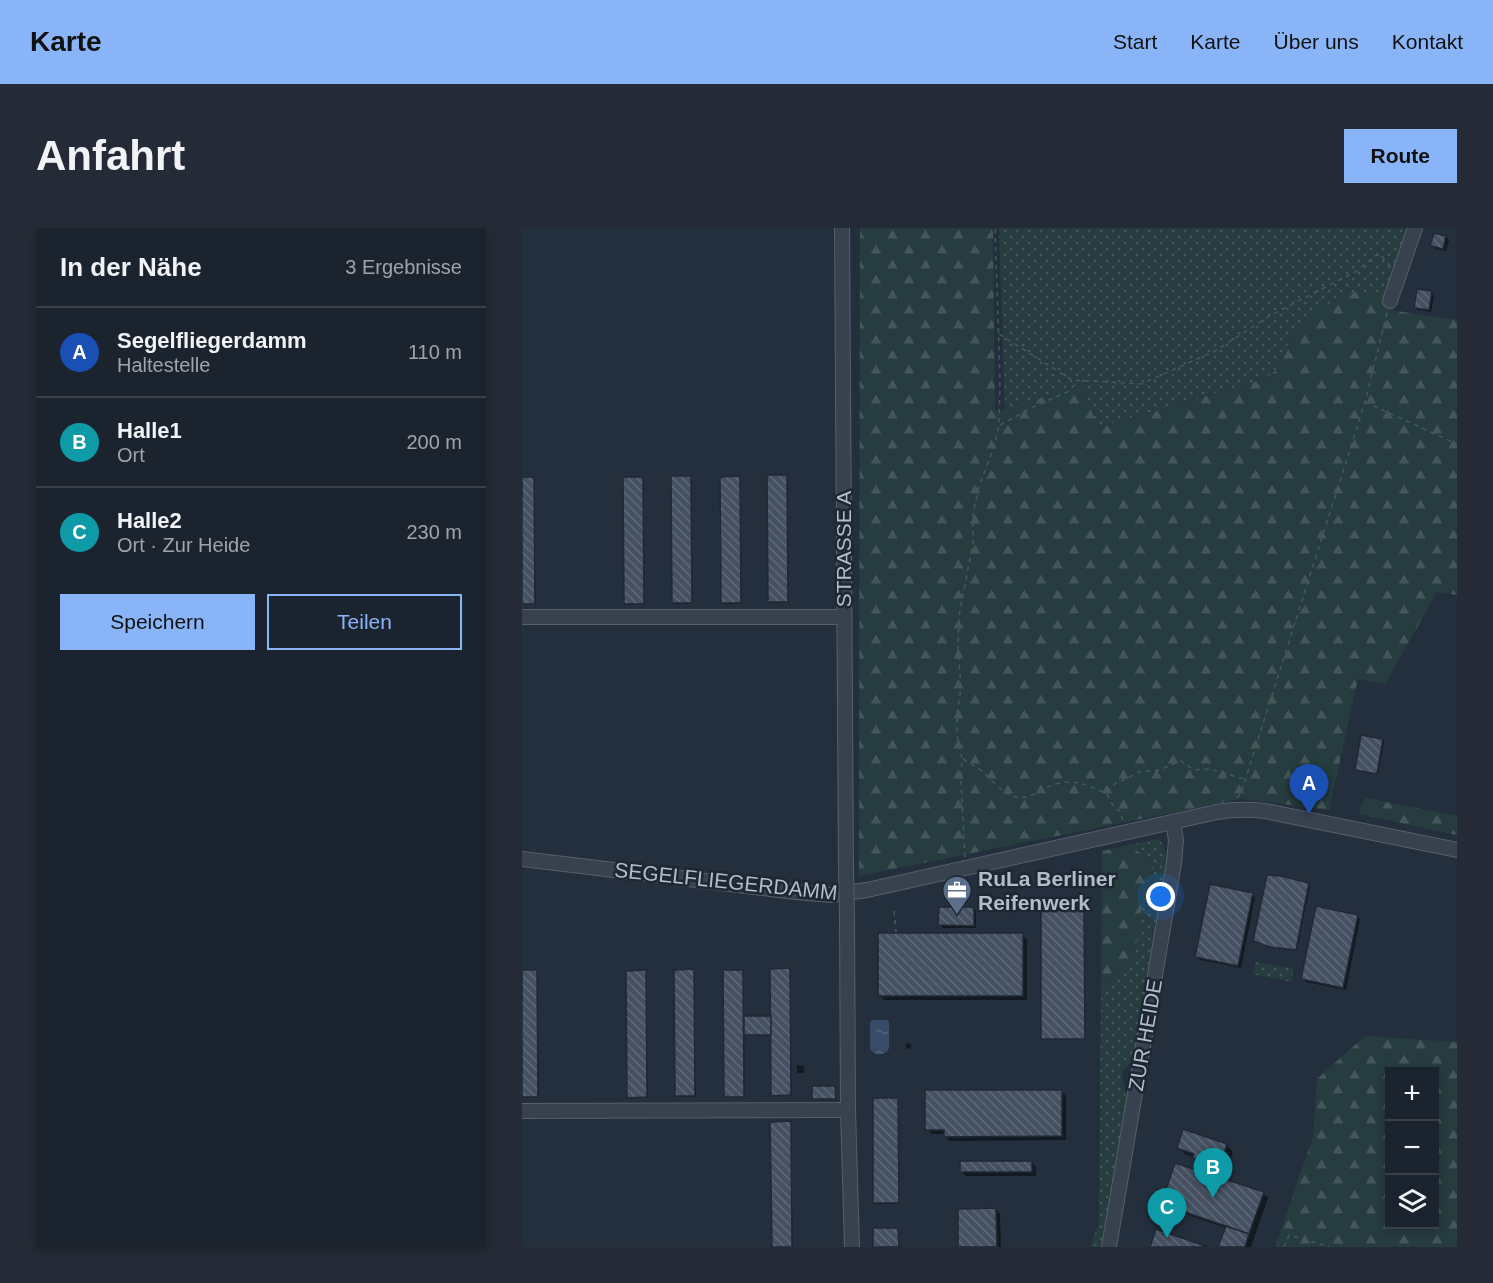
<!DOCTYPE html>
<html lang="de">
<head>
<meta charset="utf-8">
<style>
	:root { --surface:#1b232e; --page:#242b36; --text:#f1f3f6; --muted:#a0a4aa; --line:#39404a; --accent:#8ab4f8 }
	body { margin:0; font-family:Helvetica,sans-serif; background:var(--page); color:var(--text) }
	.controls { position:absolute; right:18px; bottom:18px; display:grid; overflow:hidden; border-radius:0px; box-shadow:0 3px 9px #0003 }
	.controls button { width:54px; height:54px; display:grid; place-items:center; padding:0; border:0; border-bottom:2px solid var(--line); background:var(--surface); color:var(--text); font:30px sans-serif }
	.you { position:absolute; left:639px; top:669px; width:21px; height:21px; margin:-15px; border:4px solid #fff; border-radius:50%; background:#1a73e8; box-shadow:0 0 0 9px #1a73e833 }
	.badge { display:grid; place-items:center; width:39px; height:39px; border-radius:50%; background:var(--accent); color:#fff; font-size:20px; font-weight:700 }
	.pin { position:absolute; translate:-50% -50px; filter:drop-shadow(0 2px 3px #0008) }
	.pin::after { content:''; position:absolute; top:32px; width:21px; height:18px; background:inherit; clip-path:polygon(0 0,100% 0,50% 100%) }
	.list { margin:0; padding:0; list-style:none }
	h2 { display:flex; justify-content:space-between; align-items:center; height:78px; margin:0; padding:0 24px; font-size:26px }
	h2 small { font-size:20px; font-weight:400; color:var(--muted) }
	.list li { display:grid; grid-template-columns:39px 1fr auto; gap:18px; align-items:center; box-sizing:border-box; height:90px; padding:0 24px; border-top:2px solid var(--line) }
	.list b { display:block; font-size:22px; white-space:nowrap }
	.list p { margin:0; font-size:20px; white-space:nowrap; color:var(--muted) }
	.list em { font-size:20px; font-style:normal; color:var(--muted) }
	.actions { display:flex; gap:12px; padding:18px 24px }
	.actions a { flex:1; padding:14px 0; border:2px solid var(--accent); border-radius:0px; text-align:center; font-size:21px; color:var(--accent) }
	.actions .main { background:var(--accent); color:#111 }
	.icon { flex:none; width:33px; height:33px; fill:none; stroke:currentColor; stroke-width:2; stroke-linecap:round; stroke-linejoin:round }
	.map { position:relative; flex:none; width:935px; height:1019px; overflow:hidden; border-radius:0px }
	header { display:flex; align-items:center; gap:36px; box-sizing:border-box; height:84px; padding:0 30px; background:var(--accent); color:#111 }
	header strong { font-size:28px }
	nav { display:flex; gap:33px; margin-inline-start:auto; font-size:21px }
	.intro { display:flex; align-items:center; justify-content:space-between; box-sizing:border-box; height:144px; padding:0 36px }
	h1 { margin:0; font-size:42px }
	.button { padding:15px 27px; border-radius:0px; background:var(--accent); color:#111; font-size:21px; font-weight:700 }
	main { display:flex; gap:36px; padding:0 36px }
	aside { flex:1; background:var(--surface); border-radius:0px; box-shadow:0 3px 9px #0003 }
	.map>svg:first-child { display:block }
</style>
</head>
<body>
<header>
<strong>Karte</strong>
<nav><a>Start</a><a>Karte</a><a>Über uns</a><a>Kontakt</a></nav>
</header>
<div class="intro"><h1>Anfahrt</h1><a class="button">Route</a></div>
<main>
<aside>
<h2>In der Nähe<small>3 Ergebnisse</small></h2>
<ul class="list">
<li><span class="badge" style="background:#1a4fb4">A</span><div><b>Segelfliegerdamm</b><p>Haltestelle</p></div><em>110 m</em></li>
<li><span class="badge" style="background:#0f9aa8">B</span><div><b>Halle1</b><p>Ort</p></div><em>200 m</em></li>
<li><span class="badge" style="background:#0f9aa8">C</span><div><b>Halle2</b><p>Ort · Zur Heide</p></div><em>230 m</em></li>
</ul>
<div class="actions"><a class="main">Speichern</a><a>Teilen</a></div>
</aside>
<div class="map">
<svg width="935" height="1019" viewBox="0 0 935 1019">
	<defs>
		<pattern id="grass-dots" width="8" height="8" patternUnits="userSpaceOnUse" patternTransform="scale(1.5)"><rect width="8" height="8" fill="#263c3f"/><path d="M2 2h.1M6 6h.1" fill="none" stroke="#435659" stroke-width="1.8" stroke-linecap="round"/></pattern>
		<pattern id="forest-firs" width="22" height="20" patternUnits="userSpaceOnUse" patternTransform="scale(1.5)"><rect width="22" height="20" fill="#263c3f"/><path d="M5 1l3.5 6h-7zM16 11l3.5 6h-7z" fill="#435659"/></pattern>
		<pattern id="water-ripples" width="26" height="14" patternUnits="userSpaceOnUse" patternTransform="scale(1.5)"><rect width="26" height="14" fill="#394c67"/><path d="M2 4q2-2 4 0t4 0M15 11q2-2 4 0t4 0" fill="none" stroke="#53647b"/></pattern>
		<pattern id="building-back-hatch" width="6" height="6" patternUnits="userSpaceOnUse" patternTransform="scale(1.5)"><rect width="6" height="6" fill="#455162"/><path d="M-1 5l2 2M0 0l6 6M5-1l2 2" fill="none" stroke="#5d6877"/></pattern>
	</defs>
	<rect width="100%" height="100%" fill="#242f3e"/>
	<g fill="url(#grass-dots)">
		<polygon points="477,0 888,0 866,64 770,108 754,142 743,151 574,200 561,155 483,183"/>
		<path d="M635 611C644 615 644 626 645 634L610 834 601 842 600 848 605 875 581 1019H568L577 995 579 760 612 734 619 683 631 664 632 641 622 627 612 621 602 618Z"/>
		<polygon points="733,734 772,741 769,754 731,746"/>
	</g>
	<g fill="url(#forest-firs)" fill-rule="evenodd">
		<polygon points="338,0 471,0 473,182 483,183 561,155 575,200 743,151 754,142 770,108 790,83 833,64 866,64 868,82 935,92 935,367 915,364 863,456 836,451 807,582 739,573 718,571 337,648"/>
		<polygon points="844,570 935,588 935,607 837,586 839,577"/>
		<polygon points="602,618 612,621 622,627 632,641 631,664 619,683 612,734 579,760 580,623"/>
		<path d="M843 808 935 814V1019H753L791 909 795 851ZM868 844H912V996H868Z"/>
	</g>
	<path fill="url(#water-ripples)" d="M351 792H365L367 794V820C365 826 358 827 353 826L348 821V796L349 793Z"/>
	<g fill="#0007">
		<polygon points="913,7 924,9 927,12 924,23 913,21 910,18"/>
		<polygon points="909,65 912,68 909,84 896,82 893,79"/>
		<polygon points="168,249 170,375 153,376 152,375"/>
		<polygon points="264,249 266,374 249,375 248,374"/>
		<polygon points="11,250 14,376 0,376 0,251"/>
		<polygon points="217,250 219,376 202,376 201,375"/>
		<polygon points="121,252 122,376 105,377 104,376"/>
		<polygon points="861,513 862,514 856,546 835,542 834,541"/>
		<polygon points="787,657 788,658 775,722 750,720 734,714"/>
		<polygon points="730,667 733,669 719,740 678,732 675,729"/>
		<polygon points="452,680 454,683 454,700 421,700 418,697"/>
		<polygon points="562,684 563,811 522,811 521,810"/>
		<polygon points="835,688 838,691 824,762 784,754 781,751"/>
		<polygon points="500,707 505,712 505,772 362,772 357,767"/>
		<polygon points="267,742 270,868 251,867 250,807 222,807 223,869 205,869 204,868 220,743 222,789 250,790"/>
		<polygon points="171,743 174,869 156,869 155,868"/>
		<polygon points="0,744 15,745 17,869 0,870"/>
		<polygon points="123,744 126,870 108,870 107,869"/>
		<polygon points="384,815 389,816 389,821 384,820"/>
		<polygon points="275,837 282,838 282,845 275,845"/>
		<polygon points="539,863 544,868 544,912 428,913 423,908 423,906 410,906 405,901"/>
		<polygon points="375,871 377,976 354,976 353,975"/>
		<polygon points="268,895 271,1019 251,1019"/>
		<polygon points="705,918 711,924 704,945 679,936 671,929 663,926 657,919"/>
		<polygon points="510,935 514,939 514,948 444,948 439,943"/>
		<polygon points="741,966 746,970 729,1019 698,1019 704,1000 646,980 641,976"/>
		<polygon points="474,982 478,986 479,1019 438,1019"/>
	</g>
	<g fill="url(#building-back-hatch)" stroke="#1f2835" stroke-width="1.5">
		<polygon points="912,5 924,8 921,21 908,18"/>
		<polygon points="895,61 910,63 907,82 892,80"/>
		<polygon points="245,247 265,247 266,374 246,374"/>
		<polygon points="149,248 169,248 170,375 150,375"/>
		<polygon points="218,248 219,375 199,375 198,249"/>
		<polygon points="0,249 12,249 13,376 0,376"/>
		<polygon points="101,249 121,249 122,376 102,376"/>
		<polygon points="839,507 861,511 855,546 833,542"/>
		<polygon points="745,647 759,648 787,655 774,722 748,719 731,713"/>
		<polygon points="688,656 731,665 716,738 673,729"/>
		<polygon points="794,678 836,687 821,760 779,751"/>
		<polygon points="417,679 452,679 452,698 416,697"/>
		<polygon points="519,682 562,682 563,811 519,811"/>
		<rect x="356" y="705" width="145" height="63"/>
		<polygon points="268,740 269,867 249,868 248,741"/>
		<polygon points="172,741 173,868 153,868 152,742"/>
		<polygon points="0,742 15,742 16,869 0,869"/>
		<polygon points="124,742 125,869 105,870 104,743"/>
		<polygon points="201,742 221,742 222,869 202,869"/>
		<rect x="222" y="788" width="27" height="19"/>
		<polygon points="290,858 313,858 314,871 290,871"/>
		<polygon points="403,862 540,862 540,908 422,909 422,902 403,902"/>
		<polygon points="351,870 376,870 377,975 351,975"/>
		<polygon points="269,893 270,1019 250,1019 248,894"/>
		<polygon points="661,901 705,916 698,939 670,930 672,926 655,920"/>
		<rect x="438" y="933" width="72" height="11"/>
		<polygon points="653,935 742,964 727,1006 639,976"/>
		<polygon points="474,980 475,1019 436,1019 436,981"/>
		<polygon points="704,998 727,1006 723,1019 696,1019"/>
		<polygon points="351,1000 376,1000 377,1019 351,1019"/>
		<polygon points="634,1001 686,1019 628,1019"/>
	</g>
	<g fill="none" stroke-linecap="round" stroke-linejoin="round">
		<g stroke="#565f6c" stroke-width="16">
			<g id="minor">
				<polyline points="320,0 324,641"/>
				<polyline points="868,73 893,0"/>
				<polyline points="0,389 322,389"/>
				<path d="M0 631 274 664 309 667 345 662 695 584C712 581 726 581 743 583L935 622"/>
				<polyline points="325,689 326,882 330,1019"/>
				<polyline points="0,883 326,882"/>
				<polyline points="587,1019 652,635 654,612 651,594"/>
			</g>
		</g>
		<g stroke="#44595c" stroke-width="1.5" stroke-dasharray="4.5 4.5" stroke-linecap="butt">
			<polyline points="477,106 550,152 619,156 693,123 749,87 833,44 857,25 868,38"/>
			<polyline points="843,174 935,216"/>
			<polyline points="478,197 509,180 545,164 557,153"/>
			<path d="M441 531C448 535 455 539 461 544 471 553 481 567 495 569 509 572 522 559 534 556 555 550 567 559 584 565L592 579 598 583 599 588 602 593"/>
			<polyline points="585,564 593,556 617,544 637,542 659,533 672,542 687,541 722,551"/>
			<polyline points="715,570 719,565 843,174 865,85"/>
			<polyline points="443,629 439,553 440,530 435,508 435,487 439,459 436,420 437,388 451,315 451,286 457,258 470,224 477,198 478,152 473,0"/>
			<polyline points="445,668 446,676"/>
			<polyline points="372,683 374,704"/>
			<polyline points="762,1019 767,1007 808,1019"/>
		</g>
		<use href="#minor" stroke="#38414e" stroke-width="14"/>
		<g stroke="#565f6c" stroke-width="16" stroke-linecap="butt">
			<polyline id="minor-bridge" points="324,641 325,689"/>
		</g>
		<use href="#minor-bridge" stroke="#38414e" stroke-width="14"/>
	</g>
	<defs>
		<g id="office-pin" transform="scale(1.5)"><path d="M0 17L-7.5 6A9.5 9.5 0 1 1 7.5 6Z" fill="#5c6f8a" stroke="#1d2633"/><path d="M-6-3h4V-5.5h4V-3h4V5H-6ZM-1-4.5V-3h2v-1.5ZM-6 0V1H6V0Z" fill="#fff"/></g>
	</defs>
	<g fill-rule="evenodd">
		<use href="#office-pin" x="435" y="662"/>
	</g>
	<g text-anchor="middle" dominant-baseline="central" stroke-width="5" stroke-linejoin="round" paint-order="stroke">
		<g font-size="21" fill="#b4bcc9" stroke="#1d2633">
			<text transform="translate(321 321) rotate(-90)">STRASSE A</text>
			<text transform="translate(204 653) rotate(6)">SEGELFLIEGERDAMM</text>
			<text transform="translate(623 807) rotate(-80)">ZUR HEIDE</text>
		</g>
		<g font-size="21" font-weight="bold" fill="#b4bcc9" stroke="#1d2633" text-anchor="start">
			<text x="456" y="650">RuLa Berliner<tspan x="456" dy="24">Reifenwerk</tspan></text>
		</g>
	</g>
</svg>
<div class="controls">
<button>+</button>
<button>−</button>
<button><svg class="icon" aria-label="layers" viewBox="0 0 24 24"><path d="M12 4l9 5-9 5-9-5zM3 14l9 5 9-5"/></svg></button>
</div>
<div class="you"></div>
<div class="pin badge" style="left:787px;top:586px;background:#1a4fb4">A</div>
<div class="pin badge" style="left:691px;top:970px;background:#0f9aa8">B</div>
<div class="pin badge" style="left:645px;top:1010px;background:#0f9aa8">C</div>
</div>
</main>
</body>
</html>
